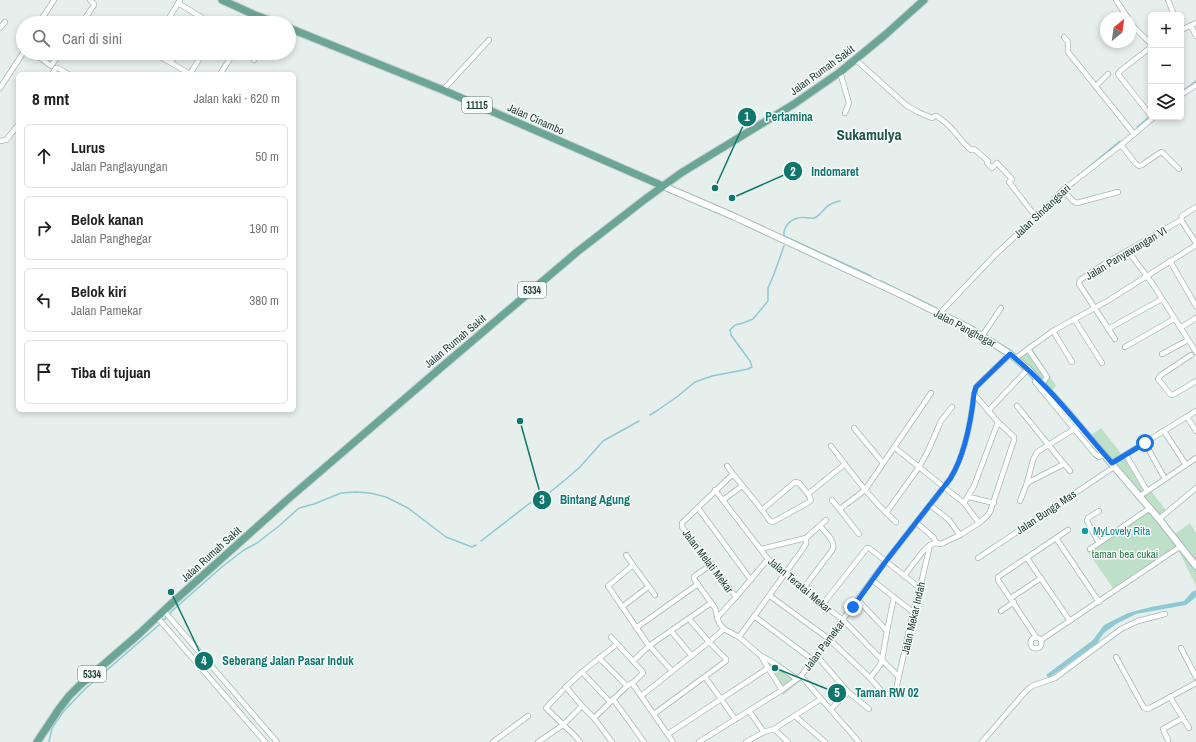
<!DOCTYPE html>
<html lang="id">
<head>
<meta charset="utf-8">
<style>
	:root { --surface:#fff; --page:#f2f2f2; --text:#222; --muted:#767676; --line:#e0e0e0 }
	body { margin:0; font-family:"Archivo Narrow",sans-serif; background:var(--page); color:var(--text) }
	.controls { position:absolute; right:12px; top:12px; display:grid; overflow:hidden; border-radius:6px; box-shadow:0 2px 6px #0003 }
	.controls button { width:36px; height:36px; display:grid; place-items:center; padding:0; border:0; border-bottom:1px solid var(--line); background:var(--surface); color:var(--text); font:20px sans-serif }
	.compass { position:absolute; left:1100px; top:12px; width:36px; height:36px; border-radius:50%; background:var(--surface); box-shadow:0 2px 6px #0003; rotate:29deg }
	.stop { position:absolute; width:12px; height:12px; margin:-9px; border:3px solid #1a73e8; border-radius:50%; background:#fff }
	.stop.end { background:#1a73e8; border-color:#fff; box-shadow:0 1px 4px #0008 }
	.list { margin:0; padding:0; list-style:none }
	h2 { display:flex; justify-content:space-between; align-items:center; height:52px; margin:0; padding:0 16px; font-size:17px }
	h2 small { font-size:13px; font-weight:400; color:var(--muted) }
	.list li { display:grid; grid-template-columns:26px 1fr auto; gap:12px; align-items:center; box-sizing:border-box; height:64px; margin:0 8px 8px; padding:0 8px; border:1px solid var(--line); border-radius:6px }
	.list b { display:block; font-size:15px; white-space:nowrap }
	.list p { margin:0; font-size:13px; white-space:nowrap; color:var(--muted) }
	.list em { font-size:13px; font-style:normal; color:var(--muted) }
	.icon { flex:none; width:22px; height:22px; fill:none; stroke:currentColor; stroke-width:2; stroke-linecap:round; stroke-linejoin:round }
	.map { position:relative; flex:none; width:1196px; height:742px; overflow:hidden }
	.search { position:absolute; background:var(--surface); box-shadow:0 2px 6px #0003; left:16px; top:16px; width:280px; height:44px; display:flex; align-items:center; gap:10px; box-sizing:border-box; padding:0 14px; border-radius:22px; color:var(--muted); font-size:15px }
	.panel { position:absolute; background:var(--surface); box-shadow:0 2px 6px #0003; left:16px; top:72px; width:280px; height:340px; border-radius:6px }
	.map>svg:first-child { display:block }
</style>
</head>
<body>
<div class="map">
<svg width="1196" height="742" viewBox="0 0 1196 742">
	<rect width="100%" height="100%" fill="#e6efeb"/>
	<g fill="#bfe0c8">
		<polygon points="1032,348 1056,386 1050,393 1017,359"/>
		<polygon points="1101,428 1169,514 1163,519 1175,534 1190,523 1196,533 1196,586 1178,549 1115,591 1086,549 1150,509 1087,438"/>
		<polygon points="764,654 802,680 783,695 757,656"/>
	</g>
	<polygon fill="#8ec9d4" points="1196,590 1196,597 1186,605 1136,614 1116,624 1104,633 1097,643 1049,678 1046,675 1093,640 1104,625 1128,613 1151,607 1184,601 1192,592"/>
	<g fill="none" stroke-linecap="round" stroke-linejoin="round">
		<g stroke="#8ec9d4" stroke-width="1.5">
			<polyline points="1184,90 1196,81"/>
			<polyline points="1137,127 1148,118"/>
			<polyline points="1079,175 1120,141"/>
			<polyline points="784,236 871,276"/>
			<path d="M784 236C783 228 789 220 798 218 803 216 809 219 814 218 821 216 824 207 831 204 834 202 837 202 840 201"/>
			<polyline points="881,281 899,290"/>
			<polyline points="908,294 940,310 941,309"/>
			<polyline points="650,415 658,410 678,396 695,382 712,376 748,369 752,367 750,361 731,335 730,330 735,325 743,323 753,319 768,301 768,288 774,274 784,246"/>
			<polyline points="481,541 530,503 544,497 565,480 580,467 603,441 639,421"/>
			<polyline points="49,742 52,728 63,712 85,689 159,625 173,610 223,566 244,550 257,543 279,526 299,508 314,504 341,493 356,492 370,493 386,497 408,508 446,537 472,547 476,545"/>
		</g>
		<g stroke="#a8b8b2" stroke-width="6">
			<g id="street">
				<polyline points="1116,0 1128,18"/>
				<polyline points="1168,0 1174,15"/>
				<polyline points="178,3 211,23"/>
				<polyline points="1130,21 1134,27 1151,44"/>
				<polyline points="39,23 54,0"/>
				<polyline points="82,23 94,5 94,4 90,0"/>
				<polyline points="166,23 180,0"/>
				<polyline points="194,23 198,16"/>
				<polyline points="251,23 255,15"/>
				<polyline points="1191,26 1196,36"/>
				<polyline points="0,28 5,22"/>
				<polyline points="1181,30 1196,23"/>
				<polyline points="1064,37 1068,42 1068,52 1134,134"/>
				<polyline points="1151,47 1120,71 1118,74 1151,116"/>
				<polyline points="34,53 51,66 60,53"/>
				<polyline points="154,53 190,74"/>
				<polyline points="254,60 258,53"/>
				<path d="M856 60 906 105 918 112 932 118 935 116H937C940 119 944 121 947 124 956 132 962 143 971 150L974 149 988 161 987 163 992 168 997 163 1012 179 1009 182 1036 217"/>
				<polyline points="171,62 176,53"/>
				<polyline points="840,72 849,103 845,113"/>
				<polyline points="52,74 56,68 58,68 68,74"/>
				<polyline points="190,74 203,53"/>
				<polyline points="220,74 234,53"/>
				<polyline points="1096,86 1108,74"/>
				<polyline points="0,88 23,53"/>
				<polyline points="443,90 489,40"/>
				<polyline points="1181,95 1196,85"/>
				<polyline points="0,141 6,140 18,125"/>
				<polyline points="1121,145 1136,164 1139,166 1142,165 1161,152 1163,153 1179,169"/>
				<polyline points="1063,190 1073,201 1077,203 1118,192"/>
				<polyline points="1181,220 1196,243"/>
				<polyline points="1128,251 1154,286 1196,352"/>
				<polyline points="1170,261 1196,306"/>
				<polyline points="939,314 995,255 1036,217 1063,190 1121,145 1154,117"/>
				<polyline points="1074,319 1102,363"/>
				<polyline points="1180,328 1196,318"/>
				<polyline points="1108,329 1162,299"/>
				<polyline points="1053,331 1072,362"/>
				<polyline points="982,336 1001,308"/>
				<polyline points="1115,339 1079,284 1080,280 1104,264 1181,220 1182,216 1196,207"/>
				<polyline points="1125,347 1174,319"/>
				<polyline points="1028,349 1047,377 1042,384"/>
				<polyline points="1162,354 1188,340"/>
				<polyline points="1191,355 1161,375 1158,379 1170,394 1173,395 1196,381"/>
				<polyline points="1016,358 1032,346 1053,331 1109,300 1196,245"/>
				<polyline points="1035,382 1095,454 1099,457 1104,454"/>
				<polyline points="1017,406 1064,464 1027,483"/>
				<polyline points="988,411 1028,369"/>
				<polyline points="1187,417 1196,431"/>
				<polyline points="854,428 883,463"/>
				<polyline points="1164,431 1186,465"/>
				<polyline points="1145,443 1165,479"/>
				<path d="M831 446C851 472 871 500 896 522"/>
				<polyline points="894,447 964,503 979,523 987,516 990,512 1014,440 1014,437 998,422 974,394"/>
				<polyline points="1126,455 1147,491"/>
				<polyline points="1112,463 1196,411"/>
				<polyline points="1064,464 1070,471"/>
				<polyline points="727,466 733,474"/>
				<polyline points="715,490 768,559 803,589 843,620 882,660 899,677"/>
				<polyline points="808,494 845,464"/>
				<polyline points="1140,496 1196,458"/>
				<polyline points="969,497 994,503"/>
				<polyline points="723,500 742,486"/>
				<polyline points="832,500 859,534"/>
				<polyline points="1020,501 1027,483 1033,460 1037,452 1076,428"/>
				<polyline points="964,503 974,486 998,422"/>
				<polyline points="930,505 949,520 960,535"/>
				<polyline points="698,508 751,580"/>
				<polyline points="840,509 865,490 931,393"/>
				<polyline points="1099,511 1088,518 1087,521 1099,543 1150,508"/>
				<polyline points="886,513 919,467 928,451 941,421 952,407"/>
				<polyline points="1159,519 1196,488"/>
				<polyline points="917,523 934,538 936,543 941,544 960,535 979,523"/>
				<polyline points="1056,538 1099,602"/>
				<polyline points="761,549 806,538 826,520"/>
				<polyline points="1090,549 1099,543"/>
				<polyline points="626,555 633,565"/>
				<polyline points="978,558 1114,467"/>
				<polyline points="1027,558 1070,621"/>
				<polyline points="712,564 696,575 694,577 694,579 715,608 719,623 724,629"/>
				<polyline points="904,576 924,550 930,545"/>
				<polyline points="872,580 913,612"/>
				<path d="M803 589 833 549C835 540 825 532 820 526"/>
				<polyline points="655,595 633,565 608,586 647,643 672,671"/>
				<polyline points="770,596 829,639 870,678 884,694 891,694 896,691 897,685 913,612 920,588 930,545 936,543"/>
				<polyline points="736,597 682,527 682,523 733,474 762,510 795,482 799,483 808,494 811,500 809,502 773,522 770,521 762,510"/>
				<polyline points="1011,598 1041,578"/>
				<polyline points="858,600 887,631"/>
				<polyline points="823,604 867,548 869,548 920,588"/>
				<polyline points="622,607 648,587"/>
				<polyline points="164,611 277,742"/>
				<polyline points="1001,611 1014,602"/>
				<polyline points="754,616 813,660"/>
				<polyline points="157,617 265,742"/>
				<polyline points="717,618 736,597 768,559"/>
				<polyline points="636,628 698,584"/>
				<polyline points="671,631 692,656"/>
				<polyline points="739,637 800,553 806,544 806,538"/>
				<polyline points="1036,637 998,580 998,577 1068,530"/>
				<circle cx="1036" cy="643" r="5.5"/>
				<polyline points="1041,640 1181,546"/>
				<polyline points="1181,648 1196,677"/>
				<polyline points="817,656 848,692 831,709"/>
				<polyline points="1116,657 1144,708 1147,709 1150,708 1196,683"/>
				<polyline points="599,658 627,686"/>
				<polyline points="633,661 649,646 711,603"/>
				<polyline points="768,668 782,690"/>
				<polyline points="582,672 610,702"/>
				<polyline points="801,676 859,742"/>
				<polyline points="870,678 880,665 882,660 887,631 894,597"/>
				<polyline points="632,683 673,742"/>
				<polyline points="566,687 582,706 594,718 612,742"/>
				<polyline points="565,688 582,672 617,644"/>
				<polyline points="562,691 546,708 574,735 580,742"/>
				<polyline points="848,692 869,709"/>
				<polyline points="641,696 709,642 724,629 739,637 760,655 777,665 797,679"/>
				<polyline points="1170,697 1189,728"/>
				<polyline points="613,699 644,742"/>
				<polyline points="749,711 764,732"/>
				<polyline points="654,714 726,661 726,659 709,642 689,619"/>
				<polyline points="795,716 825,742"/>
				<polyline points="594,718 627,686 635,681 643,673 642,671 611,637"/>
				<polyline points="735,719 721,699 768,668 761,656"/>
				<polyline points="774,729 788,742"/>
				<polyline points="668,734 721,699 705,677"/>
				<polyline points="1168,740 1163,729 1183,718"/>
				<polyline points="493,742 528,716"/>
				<polyline points="538,742 563,725 582,706"/>
				<path d="M699 742 782 690 801 676 886 561 950 479C965 455 971 421 974 394L976 387 1010 354"/>
				<polyline points="746,742 764,732 774,729 821,699"/>
				<polyline points="982,742 1025,692 1032,686 1055,678 1121,629 1138,621 1165,614"/>
			</g>
		</g>
		<g stroke="#a4bbb3" stroke-width="8">
			<polyline id="secondary" points="663,186 735,217 900,294 969,328 1010,354 1028,369 1063,407 1159,519 1196,566"/>
		</g>
		<g stroke="#c2cac8" stroke-width="9">
			<g id="primary">
				<polyline points="222,0 255,15 277,23"/>
				<polyline points="289,28 443,90 663,186"/>
				<polyline points="37,742 59,709 69,696 80,685 139,634 172,603 287,500 444,365 577,252 644,200 681,173 794,104 840,72 885,35 924,0"/>
			</g>
		</g>
		<use href="#street" stroke="#fff" stroke-width="4.5"/>
		<use href="#secondary" stroke="#fff" stroke-width="6"/>
		<use href="#primary" stroke="#6aa596" stroke-width="7"/>
	</g>
	<g fill="none" stroke-linecap="round" stroke-linejoin="round">
		<path stroke="#1a73e8" stroke-width="5" d="M853 607 886 561 950 479C965 455 971 421 974 394L976 387 1010 354C1048 384 1080 427 1112 463L1145 443"/>
	</g>
	<circle fill="#0f9aa8" stroke="#f7fbf9" stroke-width="1.5" cx="1085" cy="531" r="4"/>
	<g text-anchor="middle" dominant-baseline="central" stroke-width="3" stroke-linejoin="round" paint-order="stroke">
		<g fill="#f7fbf9" stroke="#637a73" stroke-width="1">
			<rect x="462" y="97" width="30" height="16" rx="3"/>
			<rect x="518" y="282" width="28" height="16" rx="3"/>
			<rect x="78" y="666" width="28" height="16" rx="3"/>
		</g>
		<g font-size="10" font-weight="bold" fill="#24423a">
			<text x="477" y="105">11115</text>
			<text x="532" y="290">5334</text>
			<text x="92" y="674">5334</text>
		</g>
		<g font-size="11" fill="#24423a" stroke="#f7fbf9">
			<text transform="translate(822 70) rotate(-36)">Jalan Rumah Sakit</text>
			<text transform="translate(536 119) rotate(24)">Jalan Cinambo</text>
			<text transform="translate(1042 211) rotate(-43)">Jalan Sindangsari</text>
			<text transform="translate(1126 253) rotate(-31)">Jalan Panyawangan VI</text>
			<text transform="translate(965 328) rotate(28)">Jalan Panghegar</text>
			<text transform="translate(455 341) rotate(-40)">Jalan Rumah Sakit</text>
			<text transform="translate(1046 512) rotate(-34)">Jalan Bunga Mas</text>
			<text transform="translate(211 554) rotate(-42)">Jalan Rumah Sakit</text>
			<text transform="translate(708 561) rotate(53)">Jalan Melati Mekar</text>
			<text transform="translate(800 585) rotate(40)">Jalan Teratai Mekar</text>
			<text transform="translate(913 618) rotate(-77)">Jalan Mekar Indah</text>
			<text transform="translate(824 645) rotate(-53)">Jalan Pamekar</text>
		</g>
		<g font-size="11" fill="#0d838f" stroke="#f7fbf9" text-anchor="start">
			<text x="1093" y="531">MyLovely Rita</text>
		</g>
		<g font-size="11" fill="#2d7a4b" stroke="#f7fbf9">
			<text x="1125" y="554">taman bea cukai</text>
		</g>
		<g font-size="15" font-weight="bold" fill="#1f5548" stroke="#f7fbf9">
			<text x="869" y="134">Sukamulya</text>
		</g>
	</g>
	<path fill="none" stroke="#0f766e" stroke-width="1.5" d="M715 188L747 117M732 198L793 171M520 421L542 500M171 592L204 661M775 668L837 693"/>
	<g fill="#0f766e" stroke="#f7fbf9" stroke-width="1.5">
		<circle cx="715" cy="188" r="4"/>
		<circle cx="732" cy="198" r="4"/>
		<circle cx="520" cy="421" r="4"/>
		<circle cx="171" cy="592" r="4"/>
		<circle cx="775" cy="668" r="4"/>
		<circle cx="747" cy="117" r="10"/>
		<circle cx="793" cy="171" r="10"/>
		<circle cx="542" cy="500" r="10"/>
		<circle cx="204" cy="661" r="10"/>
		<circle cx="837" cy="693" r="10"/>
	</g>
	<g font-size="12" text-anchor="middle" font-weight="bold" fill="#fff">
		<text x="747" y="121">1</text>
		<text x="793" y="176">2</text>
		<text x="542" y="504">3</text>
		<text x="204" y="665">4</text>
		<text x="837" y="697">5</text>
	</g>
	<g font-size="12" text-anchor="middle" font-weight="bold" fill="#0f766e" stroke="#f7fbf9" stroke-width="3" stroke-linejoin="round" paint-order="stroke">
		<text x="789" y="121">Pertamina</text>
		<text x="835" y="176">Indomaret</text>
		<text x="595" y="504">Bintang Agung</text>
		<text x="288" y="665">Seberang Jalan Pasar Induk</text>
		<text x="887" y="697">Taman RW 02</text>
	</g>
</svg>
<div class="controls">
<button>+</button>
<button>−</button>
<button><svg class="icon" aria-label="layers" viewBox="0 0 24 24"><path d="M12 4l9 5-9 5-9-5zM3 14l9 5 9-5"/></svg></button>
</div>
<svg class="compass" viewBox="-18 -18 36 36"><path d="M0-13l5 13h-10z" fill="#e53935"/><path d="M0 13l5-13h-10z" fill="#767676"/></svg>
<div class="stop" style="left:1145px;top:443px"></div>
<div class="stop end" style="left:853px;top:607px"></div>
<div class="search"><svg class="icon" aria-label="search" viewBox="0 0 24 24"><circle cx="10" cy="10" r="6"/><path d="M15 15l6 6"/></svg>Cari di sini</div>
<section class="panel">
<h2>8 mnt<small>Jalan kaki · 620 m</small></h2>
<ul class="list">
<li><svg class="icon" aria-label="ahead" viewBox="0 0 24 24"><path d="M12 20V5M6 11l6-6 6 6"/></svg><div><b>Lurus</b><p>Jalan Panglayungan</p></div><em>50 m</em></li>
<li><svg class="icon" aria-label="right" viewBox="0 0 24 24"><path d="M7 20v-9h11M14 6l5 5-5 5"/></svg><div><b>Belok kanan</b><p>Jalan Panghegar</p></div><em>190 m</em></li>
<li><svg class="icon" aria-label="left" viewBox="0 0 24 24"><path d="M17 20v-9H6M10 6l-5 5 5 5"/></svg><div><b>Belok kiri</b><p>Jalan Pamekar</p></div><em>380 m</em></li>
<li><svg class="icon" aria-label="arrive" viewBox="0 0 24 24"><path d="M6 21V4h12l-3 4 3 4H6"/></svg><div><b>Tiba di tujuan</b></div></li>
</ul>
</section>
</div>
</body>
</html>
